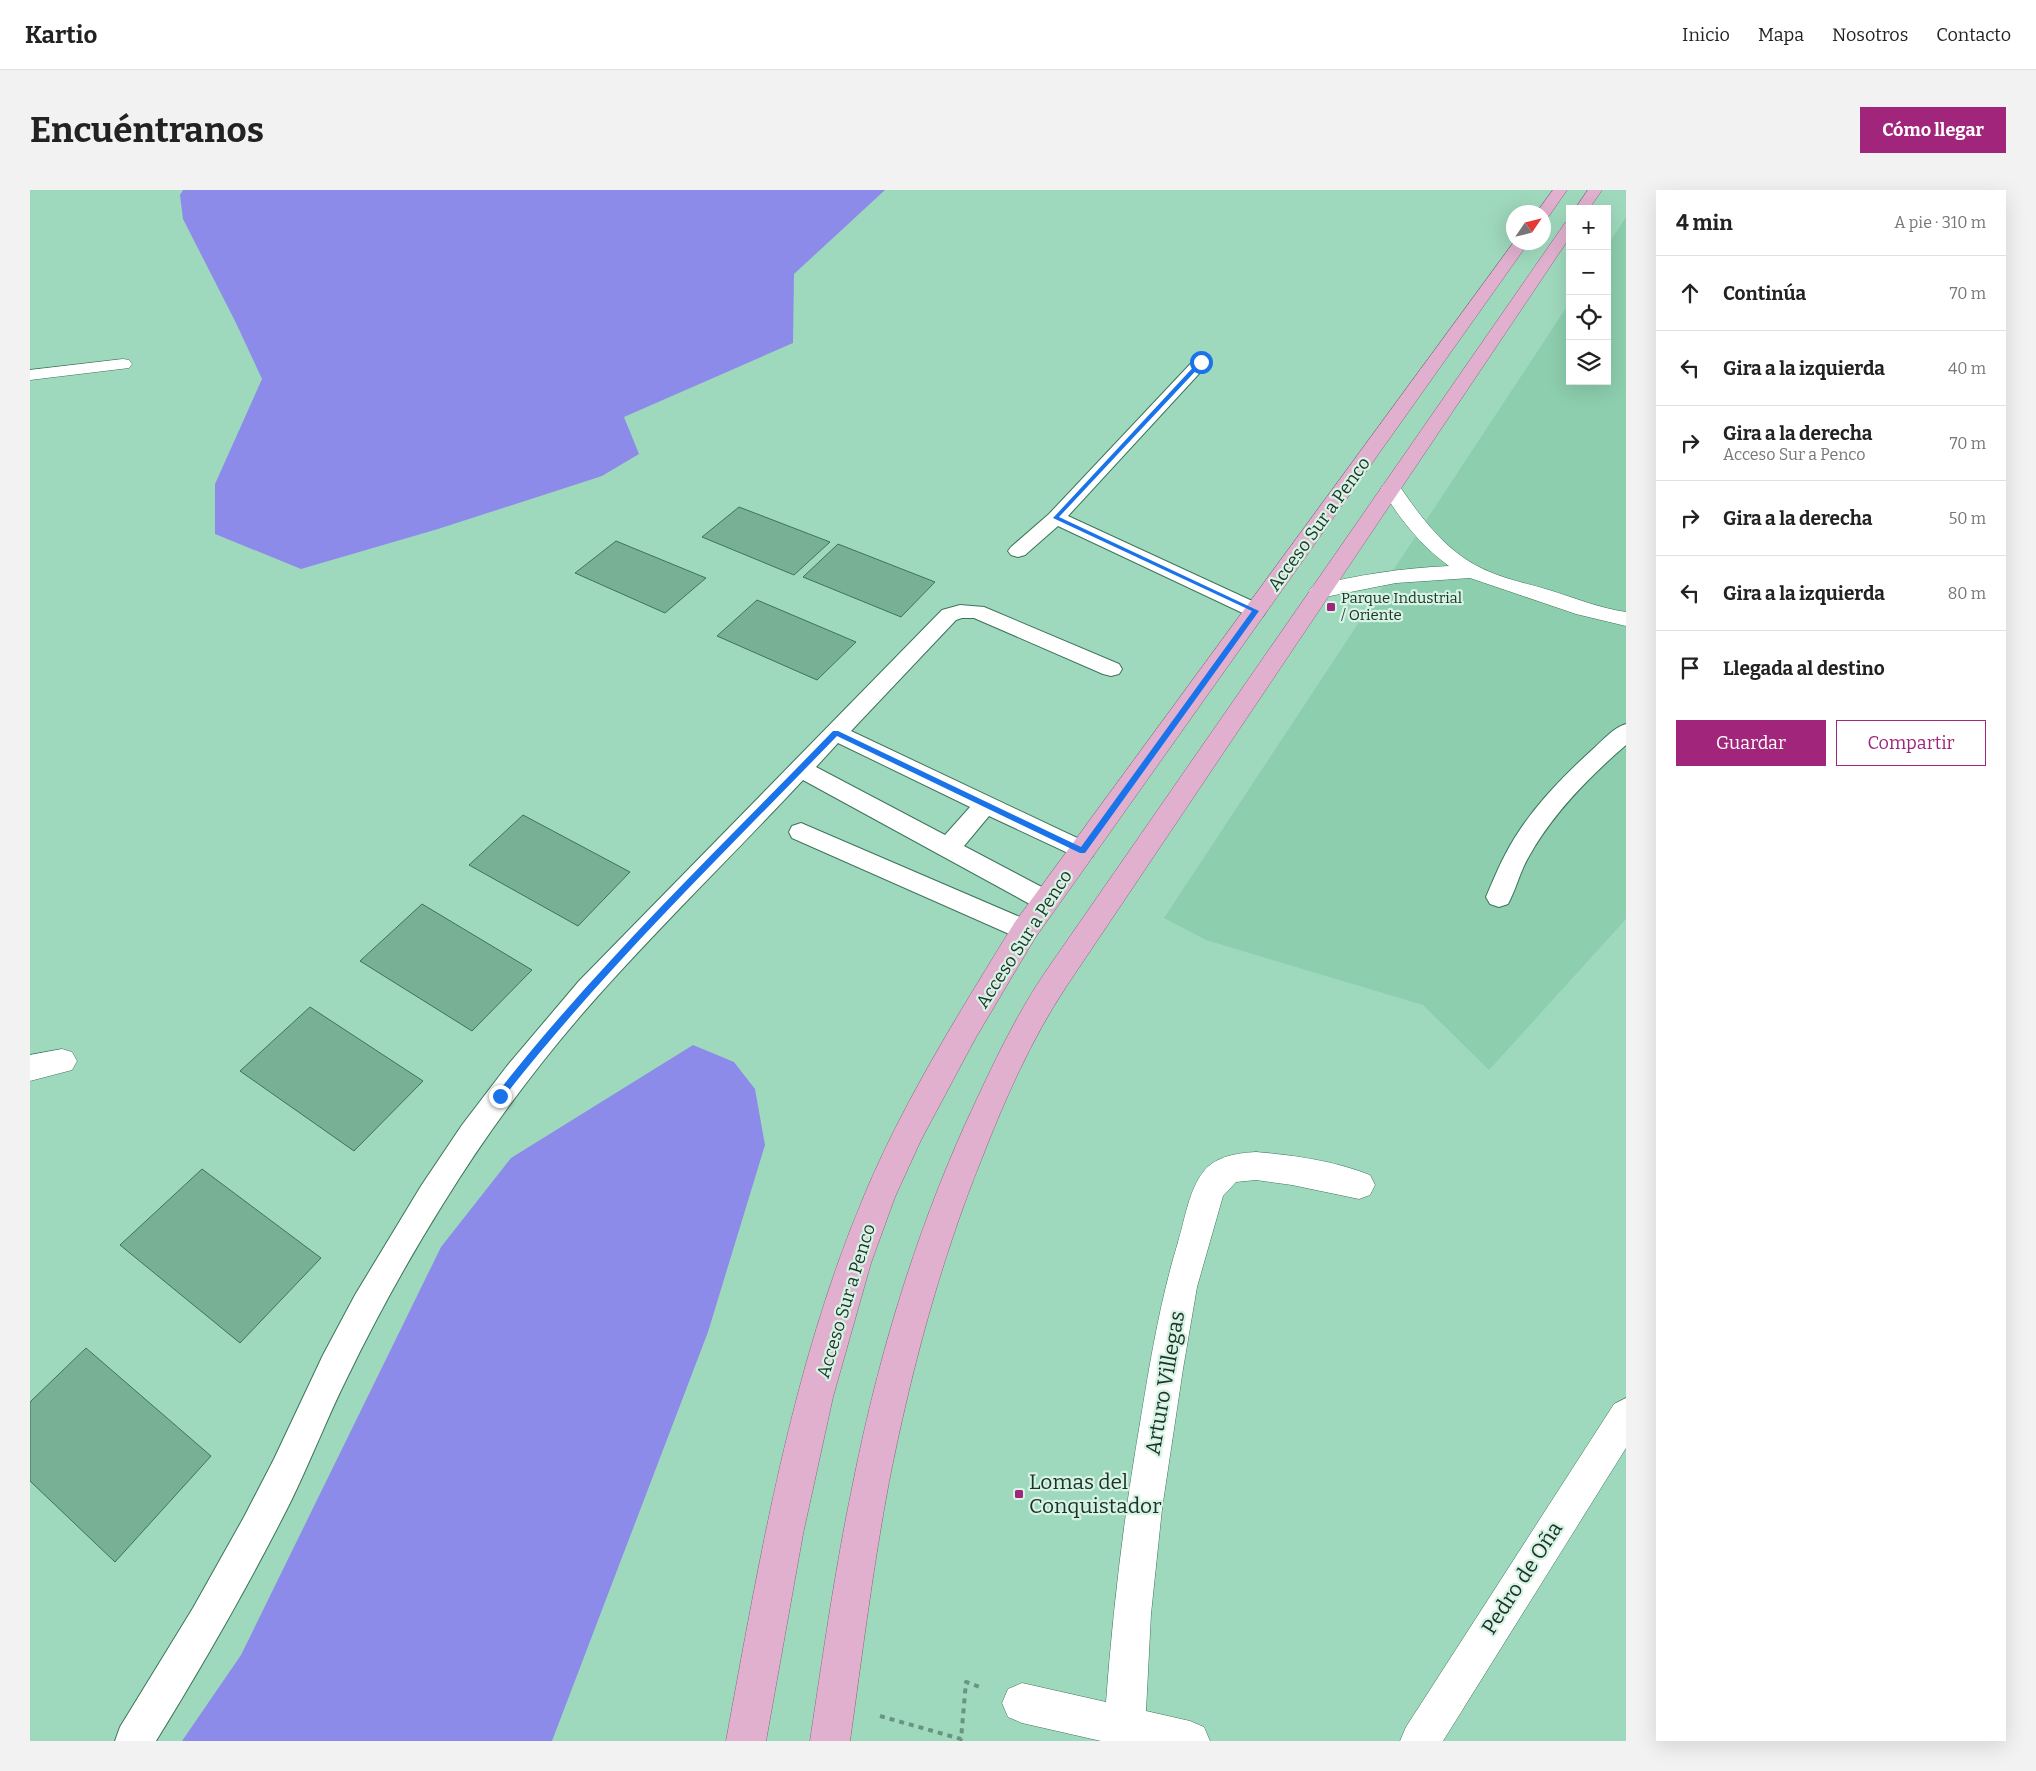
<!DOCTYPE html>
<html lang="es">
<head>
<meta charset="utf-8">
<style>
	:root { --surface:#fff; --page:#f2f2f2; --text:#222; --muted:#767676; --line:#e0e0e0; --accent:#a0257b }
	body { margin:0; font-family:Bitter,serif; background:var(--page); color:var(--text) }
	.controls { position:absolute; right:15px; top:15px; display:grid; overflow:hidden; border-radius:0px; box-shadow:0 5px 20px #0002 }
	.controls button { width:45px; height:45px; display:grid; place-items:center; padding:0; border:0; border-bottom:1px solid var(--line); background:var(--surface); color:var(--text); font:25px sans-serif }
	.compass { position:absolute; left:1476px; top:15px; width:45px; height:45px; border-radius:50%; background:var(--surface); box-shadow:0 5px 20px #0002; rotate:55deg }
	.stop { position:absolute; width:15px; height:15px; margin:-11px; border:4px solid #1a73e8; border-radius:50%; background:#fff }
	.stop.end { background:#1a73e8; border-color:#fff; box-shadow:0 1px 5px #0008 }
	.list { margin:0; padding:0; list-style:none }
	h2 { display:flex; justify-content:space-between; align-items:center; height:65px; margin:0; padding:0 20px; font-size:21px }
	h2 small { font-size:16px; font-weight:400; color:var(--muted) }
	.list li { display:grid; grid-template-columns:32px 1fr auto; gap:15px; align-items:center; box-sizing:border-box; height:75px; padding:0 20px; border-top:1px solid var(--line) }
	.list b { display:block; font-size:19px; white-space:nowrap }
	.list p { margin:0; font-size:16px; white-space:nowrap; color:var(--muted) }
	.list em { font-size:16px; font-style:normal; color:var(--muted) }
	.actions { display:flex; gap:10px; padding:15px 20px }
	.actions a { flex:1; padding:11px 0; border:1px solid var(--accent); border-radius:0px; text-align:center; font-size:18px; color:var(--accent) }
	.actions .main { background:var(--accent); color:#fff }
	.icon { flex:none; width:28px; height:28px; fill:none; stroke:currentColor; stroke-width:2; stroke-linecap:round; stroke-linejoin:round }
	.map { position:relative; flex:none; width:1596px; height:1551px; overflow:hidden; border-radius:0px }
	header { display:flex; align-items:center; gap:30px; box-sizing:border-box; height:70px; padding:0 25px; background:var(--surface); border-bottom:1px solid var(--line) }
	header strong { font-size:24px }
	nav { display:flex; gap:28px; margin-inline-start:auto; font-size:18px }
	.intro { display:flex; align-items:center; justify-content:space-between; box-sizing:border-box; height:120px; padding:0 30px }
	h1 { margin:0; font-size:35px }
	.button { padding:12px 22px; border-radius:0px; background:var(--accent); color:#fff; font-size:18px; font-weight:700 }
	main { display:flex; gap:30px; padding:0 30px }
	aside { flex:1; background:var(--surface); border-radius:0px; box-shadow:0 5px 20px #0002 }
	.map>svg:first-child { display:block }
</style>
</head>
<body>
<header>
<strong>Kartio</strong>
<nav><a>Inicio</a><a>Mapa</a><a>Nosotros</a><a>Contacto</a></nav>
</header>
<div class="intro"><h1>Encuéntranos</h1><a class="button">Cómo llegar</a></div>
<main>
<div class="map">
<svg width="1596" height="1551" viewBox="0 0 1596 1551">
	<rect width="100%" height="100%" fill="#9fd9bd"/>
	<polygon fill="#8cceae" points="1596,27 1596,729 1459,880 1393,815 1176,750 1134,728 1540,112 1540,191 1577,191 1577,56"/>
	<g fill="#8d8bea">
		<polygon points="153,0 855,0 764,84 763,153 594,227 609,264 572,286 408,339 271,379 185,344 185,294 232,189 205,131 153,29 150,5"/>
		<polygon points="663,855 704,872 725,899 735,955 678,1142 522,1551 152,1551 211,1465 411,1057 481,968"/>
	</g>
	<g fill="#77b094" stroke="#3c745b">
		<polygon points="709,317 800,352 764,385 672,347"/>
		<polygon points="586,351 676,388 635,423 545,383"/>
		<polygon points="808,354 905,392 871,427 773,387"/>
		<polygon points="727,410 826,452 787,490 687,446"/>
		<polygon points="493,625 600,682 548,736 439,675"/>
		<polygon points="392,714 502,780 442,841 330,771"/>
		<polygon points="280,817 393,891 324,961 210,881"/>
		<polygon points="172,979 291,1068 210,1153 90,1055"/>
		<polygon points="56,1158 181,1266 85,1372 0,1291 0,1212"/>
	</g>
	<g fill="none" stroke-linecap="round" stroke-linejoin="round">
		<g stroke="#3c745b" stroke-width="2">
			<g id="lane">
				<polygon points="1171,167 1177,169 1179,172 1177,175 1038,326 1233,416 1236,421 1233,426 1226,427 1219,426 1028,336 995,365 988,367 981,365 978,361 981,357 1019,324 1165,169"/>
				<path d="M930 415 954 417 1089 474 1092 479 1089 484 1081 486 1073 484 944 428H932L926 430 821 541 1062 655 1065 661 1062 667 1053 670 959 626 934 656 1025 704 1029 711 1025 718 1016 721 1007 718 773 590C705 663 633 733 567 807 510 871 458 941 413 1014 378 1070 346 1128 317 1188 297 1228 281 1270 261 1311 220 1393 174 1473 126 1551H85L90 1537 163 1418 214 1327 244 1269 293 1165 325 1105 391 996 432 935 477 876 549 791 912 420ZM808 553 940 617 915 645 786 577Z"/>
				<path d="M1596 534V555C1559 587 1522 624 1498 668 1490 682 1486 699 1478 714L1469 717 1460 714 1456 707C1462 693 1468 678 1475 665 1496 624 1529 590 1563 559 1573 550 1583 538 1596 534Z"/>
				<polygon points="771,633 1004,733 1008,740 1004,747 995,750 986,747 762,648 759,642 762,636"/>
			</g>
		</g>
		<g stroke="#3c745b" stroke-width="1">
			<g id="street">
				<polygon points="93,169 99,170 102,174 99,178 0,190 0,180"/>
				<path d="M1361 292 1368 294C1393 330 1418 365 1460 382 1479 390 1499 394 1519 400 1545 408 1569 418 1596 422V436L1546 424 1440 388 1366 393 1290 408 1283 406 1279 401 1283 396C1328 385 1372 378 1419 376 1390 355 1369 328 1351 298L1354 294Z"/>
				<polygon points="32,859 42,862 47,871 42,880 0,891 0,865"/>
				<path d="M1226 962C1263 965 1305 971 1340 985L1345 995 1340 1005 1329 1009 1262 995 1226 990 1206 992 1193 1006 1167 1097 1153 1179 1132 1319 1121 1424 1116 1521 1160 1531 1174 1537 1180 1551H1071L992 1533 978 1527 972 1513 978 1499 992 1493 1076 1512C1083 1418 1094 1326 1110 1233 1120 1172 1130 1111 1148 1052 1155 1029 1159 999 1174 981 1186 966 1208 963 1226 962Z"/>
				<polygon points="1596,1208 1596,1258 1413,1551 1370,1551 1376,1537 1584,1214"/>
			</g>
		</g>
		<g stroke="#8d627e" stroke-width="1">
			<g id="primary">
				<polygon points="1523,0 1537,0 1519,26 1514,27 1514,22 1507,22"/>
				<polygon points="1558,0 1572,0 1559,19 1545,19"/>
				<path d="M1540 32V47L1036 797C1001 850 975 909 952 968 910 1072 881 1181 859 1292 843 1377 832 1465 820 1551H780C793 1465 805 1379 823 1293 849 1163 888 1034 945 913 966 868 988 822 1016 781L1535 33Z"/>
				<path d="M1484 52H1499L1005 748 945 849 891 950 865 1007 841 1073 803 1207 773 1344 736 1551H696C730 1368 761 1179 834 1006 874 910 931 820 985 732Z"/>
			</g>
		</g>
		<polyline stroke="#69947f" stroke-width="4" stroke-dasharray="5 5" stroke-linecap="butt" points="850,1526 931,1549 936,1492 950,1497"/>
		<use href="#lane" fill="#fff" fill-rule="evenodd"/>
		<use href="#street" fill="#fff" fill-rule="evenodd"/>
		<use href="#primary" fill="#e0b0ce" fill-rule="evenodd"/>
	</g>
	<path fill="#1a73e8" d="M1169 171 1174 172 1029 327 1229 421 1055 663H1050L807 546C693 664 574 779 473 908H467V903C569 773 689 659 803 541H808L1051 657 1222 421 1023 328Z"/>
	<g fill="#a0257b" stroke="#d6f3e4" stroke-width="2">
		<rect x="1296" y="412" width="10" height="10" rx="2.5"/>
		<rect x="984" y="1299" width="10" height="10" rx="2.5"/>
	</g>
	<g text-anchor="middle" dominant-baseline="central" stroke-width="4.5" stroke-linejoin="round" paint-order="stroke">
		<g font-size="15" fill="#1b3227" stroke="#d6f3e4" text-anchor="start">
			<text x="1311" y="408">Parque Industrial<tspan x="1311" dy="17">/ Oriente</tspan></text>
		</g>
		<g font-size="18" fill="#1b3227" stroke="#d6f3e4">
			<text transform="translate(1289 334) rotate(-54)">Acceso Sur a Penco</text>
			<text transform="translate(994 749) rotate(-57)">Acceso Sur a Penco</text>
			<text transform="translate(816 1111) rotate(-73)">Acceso Sur a Penco</text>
		</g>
		<g font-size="21" fill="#1b3227" stroke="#d6f3e4">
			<text transform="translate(1135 1193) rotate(-80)">Arturo Villegas</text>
			<text transform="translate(1492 1388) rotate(-57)">Pedro de Oña</text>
		</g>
		<g font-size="21" fill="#1b3227" stroke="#d6f3e4" text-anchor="start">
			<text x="999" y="1292">Lomas del<tspan x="999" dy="24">Conquistador</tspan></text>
		</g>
	</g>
</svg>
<div class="controls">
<button>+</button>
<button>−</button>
<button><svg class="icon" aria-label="locate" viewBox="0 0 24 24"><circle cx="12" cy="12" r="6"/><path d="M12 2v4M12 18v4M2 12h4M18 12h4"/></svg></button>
<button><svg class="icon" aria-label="layers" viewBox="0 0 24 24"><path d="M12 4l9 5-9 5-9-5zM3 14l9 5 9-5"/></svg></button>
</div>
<svg class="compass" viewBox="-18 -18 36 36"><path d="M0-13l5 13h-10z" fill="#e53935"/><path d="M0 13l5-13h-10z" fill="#767676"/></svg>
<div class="stop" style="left:1171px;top:172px"></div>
<div class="stop end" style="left:470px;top:906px"></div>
</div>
<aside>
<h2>4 min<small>A pie · 310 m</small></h2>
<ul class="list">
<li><svg class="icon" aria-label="ahead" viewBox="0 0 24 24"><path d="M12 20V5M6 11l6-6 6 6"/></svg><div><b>Continúa</b></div><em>70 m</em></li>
<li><svg class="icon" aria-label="left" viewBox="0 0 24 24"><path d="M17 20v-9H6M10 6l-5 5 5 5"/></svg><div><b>Gira a la izquierda</b></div><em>40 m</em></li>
<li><svg class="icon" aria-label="right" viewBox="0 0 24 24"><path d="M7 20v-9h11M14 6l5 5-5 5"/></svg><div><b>Gira a la derecha</b><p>Acceso Sur a Penco</p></div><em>70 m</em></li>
<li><svg class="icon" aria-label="right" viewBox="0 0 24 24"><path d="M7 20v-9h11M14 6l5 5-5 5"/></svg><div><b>Gira a la derecha</b></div><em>50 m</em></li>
<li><svg class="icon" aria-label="left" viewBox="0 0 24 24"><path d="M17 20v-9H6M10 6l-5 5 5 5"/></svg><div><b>Gira a la izquierda</b></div><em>80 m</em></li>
<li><svg class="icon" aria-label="arrive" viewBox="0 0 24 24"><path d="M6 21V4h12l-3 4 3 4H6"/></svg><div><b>Llegada al destino</b></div></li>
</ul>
<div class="actions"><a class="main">Guardar</a><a>Compartir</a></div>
</aside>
</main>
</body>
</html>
